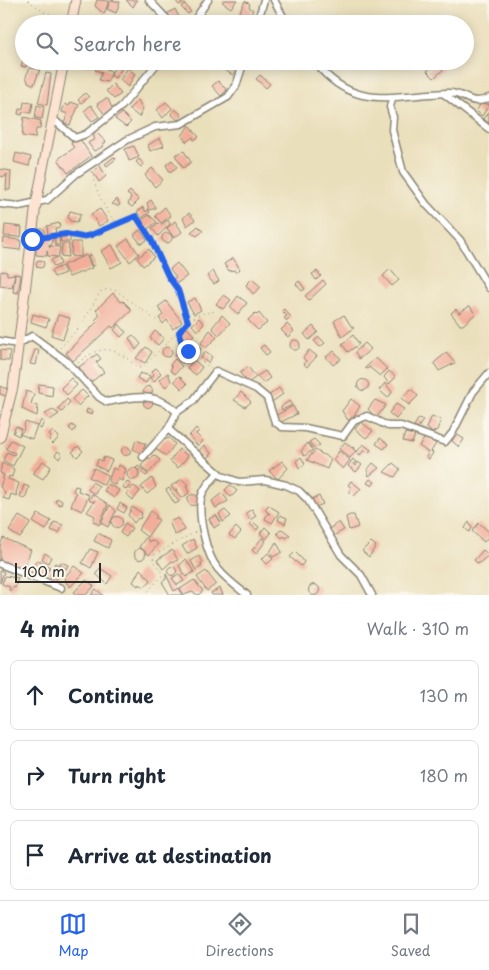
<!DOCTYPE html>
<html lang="en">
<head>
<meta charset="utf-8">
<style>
	:root { --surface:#fff; --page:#f2f2f3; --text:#1f2937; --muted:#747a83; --line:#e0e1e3; --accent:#2563eb }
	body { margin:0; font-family:"Playpen Sans",sans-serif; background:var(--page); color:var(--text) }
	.scale { position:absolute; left:15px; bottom:12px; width:86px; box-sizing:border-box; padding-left:5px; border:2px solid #2b2b2b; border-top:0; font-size:14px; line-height:18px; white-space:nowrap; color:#2b2b2b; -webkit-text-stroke:4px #fbf7ec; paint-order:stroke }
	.stop { position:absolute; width:15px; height:15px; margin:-11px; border:4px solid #2563eb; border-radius:50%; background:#fff }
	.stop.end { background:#2563eb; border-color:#fff; box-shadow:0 1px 5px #0008 }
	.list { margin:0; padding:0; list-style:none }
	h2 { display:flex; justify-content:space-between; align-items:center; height:65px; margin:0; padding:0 20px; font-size:21px }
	h2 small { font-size:16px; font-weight:400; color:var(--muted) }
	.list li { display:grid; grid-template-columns:32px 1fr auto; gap:15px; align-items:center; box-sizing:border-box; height:70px; margin:0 10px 10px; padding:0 10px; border:1px solid var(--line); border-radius:8px }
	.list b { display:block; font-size:19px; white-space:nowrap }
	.list em { font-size:16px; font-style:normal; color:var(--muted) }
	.icon { flex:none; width:28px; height:28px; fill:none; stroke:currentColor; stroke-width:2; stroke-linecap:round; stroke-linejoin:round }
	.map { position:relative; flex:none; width:489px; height:595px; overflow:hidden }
	.search { position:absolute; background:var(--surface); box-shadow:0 2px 12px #0003; left:15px; right:15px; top:15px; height:55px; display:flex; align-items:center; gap:12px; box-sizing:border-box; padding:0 18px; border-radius:28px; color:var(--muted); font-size:19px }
	.sheet { height:305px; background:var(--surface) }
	nav { display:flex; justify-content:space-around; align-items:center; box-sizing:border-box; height:70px; border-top:1px solid var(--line); background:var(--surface); font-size:14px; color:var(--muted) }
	nav a { display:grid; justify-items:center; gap:2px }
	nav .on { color:var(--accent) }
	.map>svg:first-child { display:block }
</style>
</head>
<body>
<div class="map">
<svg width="489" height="595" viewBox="0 0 489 595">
	<rect width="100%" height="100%" fill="#fbf7ec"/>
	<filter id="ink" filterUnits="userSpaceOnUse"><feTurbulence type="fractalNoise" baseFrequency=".02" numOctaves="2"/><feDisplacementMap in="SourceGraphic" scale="10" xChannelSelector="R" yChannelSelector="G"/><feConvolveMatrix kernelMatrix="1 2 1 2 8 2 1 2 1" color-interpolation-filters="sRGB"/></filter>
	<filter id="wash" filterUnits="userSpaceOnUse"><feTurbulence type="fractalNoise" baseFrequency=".0096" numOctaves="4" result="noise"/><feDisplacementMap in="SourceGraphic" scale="20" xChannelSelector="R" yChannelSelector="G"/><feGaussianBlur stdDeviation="1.12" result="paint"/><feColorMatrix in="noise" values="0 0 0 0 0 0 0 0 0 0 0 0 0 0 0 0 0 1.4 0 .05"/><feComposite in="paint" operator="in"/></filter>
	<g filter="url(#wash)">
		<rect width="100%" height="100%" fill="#eadfbb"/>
		<g id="blocks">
			<g fill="#f2ae9a">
				<polygon points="97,0 109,1 104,14 95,6"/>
				<polygon points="111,0 120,2 116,13 107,9"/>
				<polygon points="126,0 137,0 133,7"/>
				<polygon points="175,0 187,0 179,5"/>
				<polygon points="224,0 237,0 231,8 222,2"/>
				<polygon points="245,1 250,4 249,7 253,10 248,19 239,13"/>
				<polygon points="185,4 191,12 188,14 181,7"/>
				<polygon points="175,9 179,17 171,21 167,14"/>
				<polygon points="42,16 57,22 56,24 39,24"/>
				<polygon points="24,57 24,61 39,62 38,67 27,64 26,67 21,66"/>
				<polygon points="84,61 92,61 91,66 83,65"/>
				<polygon points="165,61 175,61 169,67"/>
				<polygon points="223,61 232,62 239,66 233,75 219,67"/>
				<polygon points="438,62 444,69 434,78 427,71"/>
				<polygon points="98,64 112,72 107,82 99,80 102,72 95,70"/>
				<polygon points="119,65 122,68 115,78 111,76 112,71"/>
				<polygon points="30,68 40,69 34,85 28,82 26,76"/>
				<polygon points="128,68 135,74 128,87 120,80"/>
				<polygon points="46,73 51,74 47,105 38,103"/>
				<polygon points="260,75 270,84 266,88 256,79"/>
				<polygon points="218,81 227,90 221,96 212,86"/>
				<polygon points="113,84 121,94 114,99 106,91"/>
				<polygon points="85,93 89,97 81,103 78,100"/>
				<polygon points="105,99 108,99 113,110 105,115 97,104"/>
				<polygon points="138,100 143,109 139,117 129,109"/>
				<polygon points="24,102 33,103 31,113 23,112 22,115 18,114 19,109 23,108"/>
				<polygon points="71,102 79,105 70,125 64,123 68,114 62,112 65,104 69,106"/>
				<polygon points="166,102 172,108 163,118 157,110"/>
				<polygon points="485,103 489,105 482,116 476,111 481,104 483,105"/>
				<polygon points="37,105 44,107 42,119 35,118"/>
				<polygon points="91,105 99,117 92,121 84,111"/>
				<polygon points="175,109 182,115 178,120 171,114"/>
				<polygon points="489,111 489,123 483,119"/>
				<polygon points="122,113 131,122 126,127 115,119"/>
				<polygon points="24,117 41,121 40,129 36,129 35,138 22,136"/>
				<polygon points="189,125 199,137 194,140 193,137 186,142 182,136"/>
				<polygon points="97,133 106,142 102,145 104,146 94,151 88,143 95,139 93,136"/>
				<polygon points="160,138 164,146 150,151 148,145"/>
				<polygon points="80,139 91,156 68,173 58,159 74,148 71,143"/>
				<polygon points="134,146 139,157 129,161 125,149"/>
				<polygon points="184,151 191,162 183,168 175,155"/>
				<polygon points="16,153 31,157 29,166 14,162"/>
				<polygon points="114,157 116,159 107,166 105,164"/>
				<polygon points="139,159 144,164 141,167 136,162"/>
				<polygon points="172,160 177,167 170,172 166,165"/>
				<polygon points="100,166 106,176 99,182 93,172"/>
				<polygon points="152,168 163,180 155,187 145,175"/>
				<polygon points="0,169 11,171 10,190 6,190 7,174 5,177 0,176"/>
				<polygon points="130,191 139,200 132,207 128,204 131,197 127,194"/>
				<polygon points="117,199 120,205 118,206 112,204"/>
				<polygon points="151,200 156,208 149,210 147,203"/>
				<polygon points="143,207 146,212 148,210 150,212 142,218 137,212"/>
				<polygon points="165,207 171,216 161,223 155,216"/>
				<polygon points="100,209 108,221 99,226 91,214"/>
				<polygon points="70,211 81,214 77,222 70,221 68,217"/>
				<polygon points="189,213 195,220 187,226 183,218"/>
				<polygon points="149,215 157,222 146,230 140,221"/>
				<polygon points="168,220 170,224 158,236 152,228 158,223 160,225"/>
				<polygon points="175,221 182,232 174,238 167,228"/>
				<polygon points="59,223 60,227 55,228 56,233 48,235 47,226"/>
				<polygon points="5,225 22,227 21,237 4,236"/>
				<polygon points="198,226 203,231 197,236 191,232"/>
				<polygon points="39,229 44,229 44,236 38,236"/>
				<polygon points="140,230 147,240 141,244 134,235"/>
				<circle cx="167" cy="238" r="5"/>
				<polygon points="70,234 70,242 61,242 60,235"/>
				<polygon points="59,237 60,245 55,245 55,240 52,240 51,246 48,245 50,248 50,246 60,247 58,257 61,264 54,267 51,260 57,257 48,256 47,251 47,256 36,255 36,248 38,248 40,242 43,242 46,238"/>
				<polygon points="4,238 21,240 20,250 3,248"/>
				<polygon points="128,239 139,254 130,262 118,246"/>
				<polygon points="72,242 81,242 81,257 71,256"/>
				<polygon points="62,244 69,244 68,257 61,256"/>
				<polygon points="112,245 122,262 111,268 101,251"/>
				<polygon points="149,249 154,257 143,266 137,258"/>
				<polygon points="86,255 92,268 69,277 63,265"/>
				<polygon points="91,255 95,265 92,266 88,256"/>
				<polygon points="233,258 240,269 236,273 234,270 229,271 224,264"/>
				<circle cx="40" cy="264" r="4"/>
				<polygon points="177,263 187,276 176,284 172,280 176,277 170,269"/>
				<polygon points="62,266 65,273 54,277 51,271"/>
				<polygon points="390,269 399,280 392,286 383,276"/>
				<polygon points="1,271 7,272 7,275 15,274 12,287 0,285"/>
				<polygon points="213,271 219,281 214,284 207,276"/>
				<polygon points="317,271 321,276 316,280 312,274"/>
				<polygon points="15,274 21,275 18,293 13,292"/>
				<polygon points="252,279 261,287 253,294 246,285"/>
				<polygon points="323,280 326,284 309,300 305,296"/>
				<polygon points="299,281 305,289 302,291 296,284"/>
				<polygon points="113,293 121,302 123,301 131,309 131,311 113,328 111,326 73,361 66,353 97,322 95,320 100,315 96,310"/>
				<polygon points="224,295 231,300 223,309 216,304"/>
				<polygon points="238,296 247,303 238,314 230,307"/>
				<polygon points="195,298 201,310 194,314 187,302"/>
				<polygon points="166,301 182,322 173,329 167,320 163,324 159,318 163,315 158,307"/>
				<polygon points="470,306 475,314 463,325 460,325 451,313 456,309 459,313"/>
				<polygon points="284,309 291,317 287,321 284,318 287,316 282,311"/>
				<polygon points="255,313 257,315 259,313 267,323 258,330 248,320"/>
				<polygon points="33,314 49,319 46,327 31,322"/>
				<polygon points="58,315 70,318 63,339 51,335"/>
				<polygon points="222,315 230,323 219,335 212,328"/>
				<polygon points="344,315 351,326 354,328 342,337 334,321"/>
				<polygon points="199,318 204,324 197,331 192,325"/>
				<polygon points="119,324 126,332 121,337 114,330"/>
				<polygon points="287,324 294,331 288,337 281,330"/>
				<polygon points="313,326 318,332 309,340 304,334"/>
				<polygon points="186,327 194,335 187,342 180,333"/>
				<polygon points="210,330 217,337 206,348 201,343"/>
				<polygon points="155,331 164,338 158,345 150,338"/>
				<polygon points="133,335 141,344 136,350 129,338"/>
				<polygon points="353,335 359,344 348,352 342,344"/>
				<polygon points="319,337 325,343 320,347 314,341"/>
				<circle cx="295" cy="345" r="5"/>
				<polygon points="193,341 201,349 196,354 188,346"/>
				<polygon points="365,343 371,349 359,359 355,352"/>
				<polygon points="264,345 270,352 266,355 260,348"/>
				<polygon points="146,347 152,352 145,363 136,358"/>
				<circle cx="167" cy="352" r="5"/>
				<polygon points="182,348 190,357 183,363 175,355"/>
				<polygon points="0,350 10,351 9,361 0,360"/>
				<polygon points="35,350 39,350 36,365 30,364"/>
				<polygon points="309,350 317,356 307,367 304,364 306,361 303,358"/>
				<polygon points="334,351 341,359 333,365 326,357"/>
				<polygon points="205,352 212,357 208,363 201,358"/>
				<polygon points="446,353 455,363 439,371 434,363"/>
				<polygon points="97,354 101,359 96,362 104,372 90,383 79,367"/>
				<polygon points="376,358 387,369 380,376 369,367 367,369 365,368"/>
				<polygon points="175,359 182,366 175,374 170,370 172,367 170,365"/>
				<polygon points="194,360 202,367 196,375 187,368"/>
				<polygon points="248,367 256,377 248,383 240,373"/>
				<polygon points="156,368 161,373 154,382 150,378 154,375 151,372"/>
				<polygon points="265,371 270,378 263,383 257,376"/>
				<polygon points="389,371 396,377 389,384 384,377"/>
				<polygon points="140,373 150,376 146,383 137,378"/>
				<polygon points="168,373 171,381 166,387 159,380"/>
				<polygon points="179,376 187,384 182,389 174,381"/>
				<polygon points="71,378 77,385 67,395 61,388"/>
				<circle cx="363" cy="385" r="5.5"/>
				<polygon points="385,383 392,392 388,398 379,390"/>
				<polygon points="39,384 53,386 52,396 38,393"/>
				<polygon points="0,386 9,390 6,396 0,394"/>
				<circle cx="148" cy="391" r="4.5"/>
				<polygon points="279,388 283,394 272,402 268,396"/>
				<polygon points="411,389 418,396 409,405 401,398"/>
				<polygon points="82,390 88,396 78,406 72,399"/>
				<polygon points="26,391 34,394 31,404 38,406 37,416 22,409"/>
				<polygon points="241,392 251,402 245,407 234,400"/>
				<circle cx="148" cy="403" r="4.5"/>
				<polygon points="67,399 70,402 62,412 58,409"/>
				<polygon points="351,399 360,406 352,419 348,420 342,411"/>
				<polygon points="375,400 386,405 376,418 368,409"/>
				<polygon points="289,401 292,405 282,410 281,407"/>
				<polygon points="396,404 404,409 396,419 389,413"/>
				<polygon points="293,406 297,414 279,423 275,416"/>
				<polygon points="87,409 93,411 92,415 86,413"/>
				<polygon points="53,410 59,414 50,420 45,414"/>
				<polygon points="432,416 441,420 437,430 432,433 427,428"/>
				<polygon points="419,418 423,420 418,428 414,426"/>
				<polygon points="41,420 44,422 41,429 38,427"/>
				<polygon points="25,422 37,426 32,439 20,434 23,431"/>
				<polygon points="361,422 373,431 366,438 355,429"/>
				<polygon points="72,425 76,428 73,432 69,428"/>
				<polygon points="16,426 21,429 19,436 13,433"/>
				<polygon points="196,428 199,431 196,434 203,441 198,446 189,436"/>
				<polygon points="53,431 59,437 53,444 49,440 51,437 49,435"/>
				<polygon points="405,433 415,435 412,443 403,441"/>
				<polygon points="456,434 464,439 459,447 452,441"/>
				<polygon points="426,436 436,444 431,451 433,453 429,459 426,457 429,453 419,446"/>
				<polygon points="169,438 175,444 166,456 156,449 164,440"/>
				<polygon points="380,438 388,444 384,449 376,444"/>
				<polygon points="314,439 320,445 314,448 309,442"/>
				<polygon points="11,440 23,446 13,466 3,460 7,452 14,455 15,453 6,449"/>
				<polygon points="136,440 146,444 141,453 133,449"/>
				<polygon points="345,442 352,448 355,447 353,449 356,451 350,458 339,449"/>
				<polygon points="308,443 313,450 304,456 301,451"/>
				<polygon points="363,444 371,450 368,453 364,450 360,455 357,452"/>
				<polygon points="204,445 211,453 206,460 198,452"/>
				<polygon points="78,446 83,451 77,457 72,452"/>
				<circle cx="126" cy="451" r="4.5"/>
				<polygon points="179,449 188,456 178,468 170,461"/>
				<polygon points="315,450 331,459 327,469 307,460"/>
				<polygon points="58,451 62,454 59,459 55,455"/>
				<polygon points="339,451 350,460 343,469 333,460"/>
				<polygon points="154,455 160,460 149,473 141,466 148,458 151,459"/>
				<polygon points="104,457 112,460 107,471 96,466 98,459 102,461"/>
				<polygon points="301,457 305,464 299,468 296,461"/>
				<polygon points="353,459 356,462 353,464 356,466 358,462 362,465 356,472 348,466"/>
				<polygon points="43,461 51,467 43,479 33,473"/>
				<polygon points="282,461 288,468 278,479 269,471"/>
				<polygon points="2,463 14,469 12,477 9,476 8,479 19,483 16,493 17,496 11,494 9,500 3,498 5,492 0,487 4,475 0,473"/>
				<polygon points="373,463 379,468 369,476 367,470"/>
				<polygon points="393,463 400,469 395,477 384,472"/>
				<polygon points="119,465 126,469 122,481 118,479 115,485 108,481 113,468 117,470"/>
				<polygon points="138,466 148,474 146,476 136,468"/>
				<polygon points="94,468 108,475 104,485 89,477"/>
				<circle cx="133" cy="474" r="6"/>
				<polygon points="152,478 156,487 147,494 141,487"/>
				<polygon points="182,479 188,485 186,486 189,493 182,498 176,491 177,489 174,491 171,486"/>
				<polygon points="370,479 375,482 372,486 367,483"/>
				<polygon points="127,481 131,485 126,490 123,487"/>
				<polygon points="351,481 361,489 354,496 349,491 352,488 348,485"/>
				<polygon points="92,482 99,486 95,494 88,490"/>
				<polygon points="108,484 119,490 114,498 104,491"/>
				<polygon points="24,485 29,487 25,499 20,497"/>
				<polygon points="230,485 237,491 231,497 225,490"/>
				<polygon points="75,486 79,487 78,491 89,495 82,511 71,506 76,493 73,491"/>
				<polygon points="134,486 140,491 133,500 126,494"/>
				<polygon points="169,488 179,502 175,504 166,490"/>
				<polygon points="222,493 228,501 216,508 212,501"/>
				<polygon points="92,494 108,504 99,525 93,521 95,516 87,512 95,500 93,502 89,500"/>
				<circle cx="193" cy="500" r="5.5"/>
				<polygon points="319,496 323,504 316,507 312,499"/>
				<polygon points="57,498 62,501 61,505 55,502"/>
				<polygon points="120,503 127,508 124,513 117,509"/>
				<polygon points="110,505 116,511 108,527 101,523"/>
				<polygon points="268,505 279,512 272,523 265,519 268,513 270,514 265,510"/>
				<polygon points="132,507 142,513 140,519 138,518 134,523 128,515"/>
				<polygon points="252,509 256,516 250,520 246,513"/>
				<polygon points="225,510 231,516 223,522 219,514"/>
				<polygon points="151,511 157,516 155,518 159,520 147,537 138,530"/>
				<polygon points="38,514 51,521 46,530 33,522"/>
				<polygon points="216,515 221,523 214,528 209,519"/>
				<polygon points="280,515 287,518 285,524 278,520"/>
				<polygon points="350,515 354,515 358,527 349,530 346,517"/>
				<polygon points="19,516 31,523 20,538 9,531"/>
				<circle cx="117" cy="522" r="5.5"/>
				<polygon points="178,518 185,530 175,535 169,522"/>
				<polygon points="252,521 259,527 257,530 250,524"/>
				<polygon points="54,522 63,525 59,533 51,530"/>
				<polygon points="339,522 344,530 333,536 329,529"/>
				<polygon points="469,522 472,528 469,532 465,528"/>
				<polygon points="125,523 132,528 126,537 120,533"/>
				<polygon points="479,523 489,532 488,537 484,542 472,531"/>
				<polygon points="236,527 241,532 235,539 229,535"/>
				<polygon points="265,527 271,533 266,539 260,533"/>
				<polygon points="282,529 290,535 286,538 284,536 282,538 277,533"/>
				<polygon points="98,533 111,540 108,548 94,541"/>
				<polygon points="146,537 149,542 151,540 158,544 149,555 139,547"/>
				<polygon points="3,538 31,550 23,569 0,560 0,546"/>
				<polygon points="262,538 266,541 256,554 252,550"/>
				<polygon points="193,539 197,548 187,554 182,546"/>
				<polygon points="276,542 282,552 273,557 270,552"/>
				<polygon points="371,542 376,546 369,557 362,551"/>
				<circle cx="140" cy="554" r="5.5"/>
				<polygon points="90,549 98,552 91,568 82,563"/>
				<polygon points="172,550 178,560 173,562 172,561 163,569 157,560"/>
				<polygon points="483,550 489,555 478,564 474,560"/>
				<polygon points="295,552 302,559 304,562 301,566 290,557"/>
				<polygon points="45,553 51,557 48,563 42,559"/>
				<polygon points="268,553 273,559 267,564 262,559"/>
				<polygon points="199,556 203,562 200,564 202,566 196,570 191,561"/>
				<polygon points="186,559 194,572 186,577 179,566"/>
				<polygon points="37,560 50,567 44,577 32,568"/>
				<polygon points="61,562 68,565 66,569 59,564"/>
				<polygon points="55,563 63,568 57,579 50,576"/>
				<polygon points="74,566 84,573 70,587 66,582 65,577"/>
				<circle cx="172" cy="571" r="4.5"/>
				<polygon points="100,568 112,576 107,584 96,574"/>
				<polygon points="140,569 151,580 145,587 139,584 138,586 133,582"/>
				<polygon points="0,570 4,572 0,583"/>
				<polygon points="206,571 216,584 207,591 197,577"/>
				<polygon points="166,574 174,591 179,588 183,595 170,595 162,582 166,579"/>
				<polygon points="179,574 184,581 177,585 172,578"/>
				<polygon points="5,576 18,578 15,588 13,587 11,591 9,590 10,587 2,584"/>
				<polygon points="86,580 94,586 86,595 78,595 74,592"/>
				<polygon points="194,580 203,591 198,595 192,592 184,595 180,589"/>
				<circle cx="314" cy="590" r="5.5"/>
				<polygon points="220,588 223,595 212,595 211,593"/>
				<polygon points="96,589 103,595 91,595"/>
			</g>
		</g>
	</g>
	<g filter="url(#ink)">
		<use href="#blocks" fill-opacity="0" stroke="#8a8573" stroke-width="1"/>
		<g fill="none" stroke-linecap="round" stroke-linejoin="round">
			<g stroke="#8a8573" stroke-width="9">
				<g id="minor">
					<polyline points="149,0 166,18 166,24"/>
					<polyline points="274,0 287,24"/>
					<polyline points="192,24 208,0"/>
					<polyline points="257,24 264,0"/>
					<path d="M314 61C354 113 394 94 449 93 466 93 470 107 489 98"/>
					<polyline points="444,94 489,129"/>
					<polyline points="392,99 390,107 393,117 392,130 403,172 426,204 460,240 489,288"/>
					<polyline points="53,119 75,138 86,134 122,106 159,61"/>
					<polyline points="0,204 19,206 47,200 76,174 127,140 155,127 181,124 228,97 236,86 244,61"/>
					<path d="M0 341 18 344 32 336 66 361 99 397 107 402C133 396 157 392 177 412L193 401 216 371 256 389 267 398 275 422 282 427 305 428 343 436 354 421 367 416 388 426H401L445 442 453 432 473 392 489 373"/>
					<polyline points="177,412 168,429 222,476 239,482 265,480 286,485 299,491 308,500 341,555 361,575 372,595"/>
					<polyline points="143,457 168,429"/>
					<path d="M218 473C212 480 203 488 201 498 198 517 206 555 218 569 226 579 237 587 247 595"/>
					<polyline points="0,564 61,588"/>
				</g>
			</g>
			<g stroke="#8a8573" stroke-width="11">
				<g id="secondary">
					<polyline points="71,24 76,0"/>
					<polyline points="0,438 13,387 36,204 64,61"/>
				</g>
			</g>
			<g stroke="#8a8573" stroke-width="1" stroke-dasharray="1 4" stroke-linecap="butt">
				<polyline points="28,0 44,12 64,19"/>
				<path d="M91 171C96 189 103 209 117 223"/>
				<polyline points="39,239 66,234 82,237 91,235 136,217 151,239 168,276 178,290 188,322"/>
				<polyline points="179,332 184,348 211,368"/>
				<polyline points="60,348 79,328 101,291 109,289 117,291 157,321"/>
				<path d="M78 363C97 348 108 344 129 360 134 364 136 368 142 368L186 323 200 314 216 311"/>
				<polyline points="145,595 162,576 161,571 153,560 154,555 197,531"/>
			</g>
			<use href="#minor" stroke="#fff" stroke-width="6"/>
			<use href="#secondary" stroke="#fde3d1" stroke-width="9"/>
		</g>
	</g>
	<g fill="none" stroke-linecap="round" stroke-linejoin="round" filter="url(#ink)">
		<path stroke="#2563eb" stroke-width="6" d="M32 239 66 234 82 237 91 235 136 216 151 239 168 276 178 290 188 322 179 332C180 340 182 346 188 351"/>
	</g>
</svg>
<div class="scale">100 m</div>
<div class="stop" style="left:32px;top:239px"></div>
<div class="stop end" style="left:188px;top:351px"></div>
<div class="search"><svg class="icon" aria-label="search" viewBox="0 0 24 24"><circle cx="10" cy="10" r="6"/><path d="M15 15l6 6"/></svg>Search here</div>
</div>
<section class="sheet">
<h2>4 min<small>Walk · 310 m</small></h2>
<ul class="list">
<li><svg class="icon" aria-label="ahead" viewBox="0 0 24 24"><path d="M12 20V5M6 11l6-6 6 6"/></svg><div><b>Continue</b></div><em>130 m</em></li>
<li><svg class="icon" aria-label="right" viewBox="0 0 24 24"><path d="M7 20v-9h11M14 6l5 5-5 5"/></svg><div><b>Turn right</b></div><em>180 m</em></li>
<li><svg class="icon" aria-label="arrive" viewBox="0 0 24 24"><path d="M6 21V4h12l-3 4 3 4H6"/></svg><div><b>Arrive at destination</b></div></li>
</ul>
</section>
<nav>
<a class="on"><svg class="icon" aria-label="map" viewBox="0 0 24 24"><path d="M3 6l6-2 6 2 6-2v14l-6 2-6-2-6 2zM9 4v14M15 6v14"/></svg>Map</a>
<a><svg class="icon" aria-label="directions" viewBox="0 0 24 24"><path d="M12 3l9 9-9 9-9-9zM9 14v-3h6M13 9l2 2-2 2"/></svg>Directions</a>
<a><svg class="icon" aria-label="saved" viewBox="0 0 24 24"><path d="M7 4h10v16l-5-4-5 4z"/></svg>Saved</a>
</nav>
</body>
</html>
